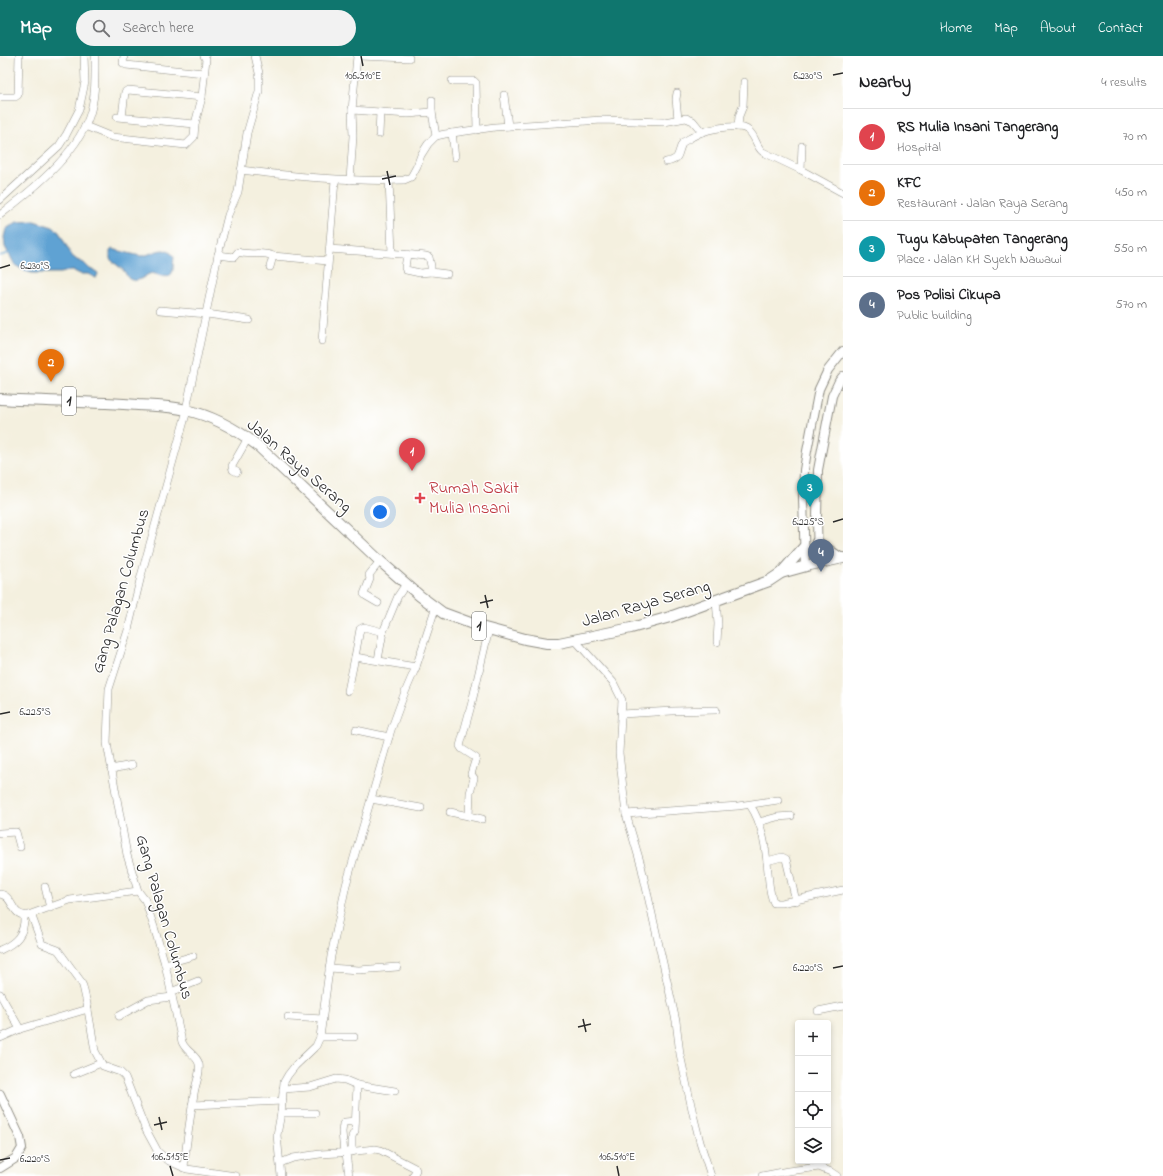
<!DOCTYPE html>
<html lang="en">
<head>
<meta charset="utf-8">
<style>
	:root { --surface:#fff; --page:#f2f2f2; --text:#202124; --muted:#757577; --line:#e0e0e0; --accent:#0f766e }
	body { margin:0; font-family:"Indie Flower",sans-serif; background:var(--page); color:var(--text) }
	.controls { position:absolute; right:12px; bottom:12px; display:grid; overflow:hidden; border-radius:4px; box-shadow:0 2px 6px #0003 }
	.controls button { width:36px; height:36px; display:grid; place-items:center; padding:0; border:0; border-bottom:1px solid var(--line); background:var(--surface); color:var(--text); font:20px sans-serif }
	.you { position:absolute; left:380px; top:456px; width:14px; height:14px; margin:-10px; border:3px solid #fff; border-radius:50%; background:#1a73e8; box-shadow:0 0 0 6px #1a73e833 }
	.badge { display:grid; place-items:center; width:26px; height:26px; border-radius:50%; background:var(--accent); color:#fff; font-size:13px; font-weight:700 }
	.pin { position:absolute; translate:-50% -33px; filter:drop-shadow(0 1px 2px #0008) }
	.pin::after { content:''; position:absolute; top:21px; width:14px; height:12px; background:inherit; clip-path:polygon(0 0,100% 0,50% 100%) }
	.list { margin:0; padding:0; list-style:none }
	h2 { display:flex; justify-content:space-between; align-items:center; height:52px; margin:0; padding:0 16px; font-size:17px }
	h2 small { font-size:13px; font-weight:400; color:var(--muted) }
	.list li { display:grid; grid-template-columns:26px 1fr auto; gap:12px; align-items:center; box-sizing:border-box; height:56px; padding:0 16px; border-top:1px solid var(--line) }
	.list b { display:block; font-size:15px; white-space:nowrap }
	.list p { margin:0; font-size:13px; white-space:nowrap; color:var(--muted) }
	.list em { font-size:13px; font-style:normal; color:var(--muted) }
	.icon { flex:none; width:22px; height:22px; fill:none; stroke:currentColor; stroke-width:2; stroke-linecap:round; stroke-linejoin:round }
	.map { position:relative; flex:none; width:843px; height:1120px; overflow:hidden }
	header { display:flex; align-items:center; gap:24px; box-sizing:border-box; height:56px; padding:0 20px; background:var(--accent); color:#fff }
	header strong { font-size:19px }
	nav { display:flex; gap:22px; margin-inline-start:auto; font-size:14px }
	.search { width:280px; height:36px; background:var(--page); display:flex; align-items:center; gap:10px; box-sizing:border-box; padding:0 14px; border-radius:22px; color:var(--muted); font-size:15px }
	main { display:flex }
	aside { flex:1; background:var(--surface) }
	.map>svg:first-child { display:block }
</style>
</head>
<body>
<header>
<strong>Map</strong>
<div class="search"><svg class="icon" aria-label="search" viewBox="0 0 24 24"><circle cx="10" cy="10" r="6"/><path d="M15 15l6 6"/></svg>Search here</div>
<nav><a>Home</a><a>Map</a><a>About</a><a>Contact</a></nav>
</header>
<main>
<div class="map">
<svg width="843" height="1120" viewBox="0 0 843 1120">
	<rect width="100%" height="100%" fill="#fff"/>
	<filter id="ink" filterUnits="userSpaceOnUse"><feTurbulence type="fractalNoise" baseFrequency=".025" numOctaves="2"/><feDisplacementMap in="SourceGraphic" scale="8" xChannelSelector="R" yChannelSelector="G"/><feConvolveMatrix kernelMatrix="1 2 1 2 8 2 1 2 1" color-interpolation-filters="sRGB"/></filter>
	<filter id="wash" filterUnits="userSpaceOnUse"><feTurbulence type="fractalNoise" baseFrequency=".012" numOctaves="4" result="noise"/><feDisplacementMap in="SourceGraphic" scale="16" xChannelSelector="R" yChannelSelector="G"/><feGaussianBlur stdDeviation="0.9" result="paint"/><feColorMatrix in="noise" values="0 0 0 0 0 0 0 0 0 0 0 0 0 0 0 0 0 1.4 0 .05"/><feComposite in="paint" operator="in"/></filter>
	<g filter="url(#wash)">
		<rect width="100%" height="100%" fill="#f4f0df"/>
		<g fill="#5fa2d3" stroke="#45667f">
			<polygon points="34,165 53,171 59,176 72,200 77,204 84,207 90,213 97,216 98,218 96,222 88,218 80,218 74,215 68,215 61,217 32,217 25,215 15,209 5,191 4,181 6,173 17,166"/>
			<path d="M112 193 140 200C152 200 164 186 174 201 173 206 174 213 172 217 166 226 156 215 149 218 143 221 139 226 132 224 127 223 127 219 124 215 120 211 114 207 110 203V195Z"/>
		</g>
		<g fill="none" stroke-linecap="round" stroke-linejoin="round">
			<polyline stroke="#5fa2d3" stroke-width="1.5" points="0,200 9,197"/>
		</g>
	</g>
	<g filter="url(#ink)">
		<g fill="none" stroke-linecap="round" stroke-linejoin="round">
			<g stroke="#908e85" stroke-width="8">
				<g id="minor">
					<polyline points="124,0 123,7 126,9 204,17"/>
					<polyline points="359,0 409,2"/>
					<polyline points="452,25 474,25 476,27 477,74"/>
					<polyline points="677,37 676,43 678,63"/>
					<polyline points="504,39 508,70"/>
					<polyline points="0,41 15,41 18,39 19,0"/>
					<polyline points="432,44 432,56"/>
					<polyline points="352,54 408,58 432,56 436,80"/>
					<polyline points="117,61 195,68"/>
					<polyline points="122,61 125,36 128,34 202,41"/>
					<polyline points="85,70 112,81 186,89 194,81 195,68 202,41 206,3 204,0"/>
					<polyline points="738,71 739,60 743,50 744,26"/>
					<polyline points="452,77 455,101"/>
					<polyline points="379,78 380,56"/>
					<path d="M666 106C682 103 676 98 683 86 689 83 696 78 703 76 714 72 741 67 749 75 756 81 756 91 763 96L801 114 843 137"/>
					<path d="M241 114C296 121 349 126 404 124L411 121 417 110 421 99 428 88 436 80 445 78 495 71 602 64 664 66 686 62 693 65 702 76"/>
					<polyline points="801,114 802,90"/>
					<polyline points="350,124 353,80 352,54 357,0"/>
					<polyline points="389,124 392,197"/>
					<polyline points="0,144 59,90 66,79 79,54 85,26 84,0"/>
					<path d="M0 159C32 134 75 100 89 61 96 41 95 20 95 0"/>
					<path d="M331 193C363 196 394 197 426 200L429 201 431 210V216L420 217 406 214 405 212 407 198"/>
					<path d="M218 199 234 201 238 196C249 200 262 195 273 200"/>
					<polyline points="270,211 273,200 328,205"/>
					<polyline points="431,216 447,218"/>
					<polyline points="160,254 207,258 249,264"/>
					<polyline points="322,285 335,124"/>
					<polyline points="186,354 218,199 228,159 238,136 247,77 259,35 259,17 255,0"/>
					<polyline points="237,416 233,414 232,410 248,382"/>
					<polyline points="716,545 718,568 717,586"/>
					<polyline points="378,547 366,540 364,538 370,523 369,519 380,505"/>
					<polyline points="575,584 613,626 622,644 619,697 626,758 641,809 676,965 680,998 693,1058 700,1086 711,1120"/>
					<polyline points="355,601 360,573 364,571 383,576"/>
					<polyline points="378,604 383,576 398,540 406,528"/>
					<polyline points="348,635 355,601 416,611"/>
					<polyline points="622,658 672,655 716,654"/>
					<polyline points="356,674 389,681"/>
					<polyline points="111,713 132,709"/>
					<polyline points="371,743 421,752"/>
					<path d="M750 749C763 768 766 793 768 816 769 826 769 838 774 847H781L843 834"/>
					<polyline points="450,756 482,763"/>
					<polyline points="626,758 738,750 778,744"/>
					<polyline points="469,760 470,737 474,722 471,718 476,702 462,693 460,690 472,646 489,573"/>
					<polyline points="759,766 777,761 791,760"/>
					<polyline points="0,777 16,776 20,791"/>
					<polyline points="767,805 782,801 786,803 796,845"/>
					<polyline points="45,831 50,852"/>
					<polyline points="138,835 70,844 31,858 42,888 58,894 80,924 83,930 87,948 95,995 103,1010 120,1016 125,1021 145,1072 158,1096 169,1105 187,1113 236,1120"/>
					<path d="M0 838C14 840 11 861 27 859"/>
					<path d="M0 894C16 887 25 878 24 860"/>
					<polyline points="165,908 193,900"/>
					<polyline points="329,912 359,914 397,911"/>
					<polyline points="171,936 198,925"/>
					<polyline points="0,938 20,973"/>
					<polyline points="818,955 843,950"/>
					<polyline points="119,960 148,944 172,941"/>
					<polyline points="288,961 323,963"/>
					<polyline points="320,981 354,981"/>
					<polyline points="0,982 20,973 88,953"/>
					<polyline points="74,1018 101,1007"/>
					<polyline points="283,1033 310,1031 336,1023 345,1024 357,1029 395,1035"/>
					<polyline points="192,1049 283,1045"/>
					<polyline points="281,1057 315,1057"/>
					<polyline points="352,1096 352,1080 355,1075 357,1029"/>
					<polyline points="344,1097 342,1076 343,1068 345,1066 355,1065"/>
					<polyline points="346,1097 349,1120"/>
					<polyline points="280,1107 293,1102 320,1098 338,1097 375,1093 380,1094 415,1112 416,1114 413,1120"/>
					<path d="M184 1112C186 1088 190 1063 194 1038 195 1029 201 1017 199 1008 197 999 186 996 182 986L165 908 154 871 145 844 138 835 127 799 107 687 109 633 128 574 141 520 186 358"/>
					<polyline points="281,1120 277,1079 281,1057 284,1026 288,1019 295,1010 316,990 320,981 331,900 346,829 391,674 403,641 416,611 436,550"/>
					<polyline points="762,1120 788,1115 819,1111 831,1116 837,1120"/>
				</g>
			</g>
			<g stroke="#908e85" stroke-width="10">
				<g id="major">
					<polyline points="818,507 817,462 818,414 832,340 839,325 843,320"/>
					<polyline points="805,511 803,442 804,414 807,395 819,333 828,314 843,295"/>
					<polyline points="0,1038 20,1081 22,1092 16,1102 0,1112"/>
				</g>
			</g>
			<g stroke="#908e85" stroke-width="12">
				<g id="highway">
					<path d="M0 343C46 346 92 345 138 349 154 350 171 350 186 354 213 360 236 373 257 389L380 505 420 540 443 557 481 571 525 583 547 587H559L631 572 670 561 769 525 781 517 810 509 843 502"/>
					<polyline points="817,486 840,502"/>
					<polyline points="781,517 804,491"/>
				</g>
			</g>
			<use href="#minor" stroke="#fff" stroke-width="7"/>
			<use href="#major" stroke="#fff" stroke-width="8"/>
			<use href="#highway" stroke="#fff" stroke-width="10"/>
		</g>
	</g>
	<path fill="none" stroke="#2b2b2b" stroke-width="1.5" d="M361 0 363 10M833 19 843 17M387 115 390 129M382 123 396 120M0 212 10 209M833 466 843 463M485 539 488 552M480 547 493 544M0 658 10 656M833 912 843 910M583 963 586 976M578 971 591 968M159 1061 162 1074M154 1069 167 1066M0 1104 10 1102M170 1110 173 1120M617 1110 619 1120"/>
	<path fill="#e0444e" stroke="#fff" stroke-width="1.5" d="M418 436h4v4h4v4h-4v4h-4v-4h-4v-4h4z"/>
	<g text-anchor="middle" dominant-baseline="central" stroke-width="3" stroke-linejoin="round" paint-order="stroke">
		<g fill="#fff" stroke="#6b6b6b" stroke-width="1">
			<rect x="62" y="331" width="14" height="28" rx="3"/>
			<rect x="472" y="556" width="14" height="28" rx="3"/>
		</g>
		<g font-size="16" font-weight="bold" fill="#2b2b2b">
			<text x="69" y="345">1</text>
			<text x="479" y="570">1</text>
		</g>
		<g font-size="17" fill="#2b2b2b" stroke="#fff">
			<text transform="translate(299 410) rotate(41)">Jalan Raya Serang</text>
			<text transform="translate(121 535) rotate(-74)">Gang Palagan Columbus</text>
			<text transform="translate(646 548) rotate(-16)">Jalan Raya Serang</text>
			<text transform="translate(164 861) rotate(74)">Gang Palagan Columbus</text>
		</g>
		<g font-size="17" fill="#be3a42" stroke="#fff" text-anchor="start">
			<text x="429" y="432">Rumah Sakit<tspan x="429" dy="20">Mulia Insani</tspan></text>
		</g>
	</g>
	<g font-size="10" text-anchor="middle" fill="#2b2b2b" stroke="#fff" stroke-width="3" stroke-linejoin="round" paint-order="stroke">
		<text x="808" y="23">6.230°S</text>
		<text x="363" y="23">106.510°E</text>
		<text x="35" y="213">6.230°S</text>
		<text x="808" y="469">6.225°S</text>
		<text x="35" y="659">6.225°S</text>
		<text x="808" y="915">6.220°S</text>
		<text x="170" y="1104">106.515°E</text>
		<text x="617" y="1104">106.510°E</text>
		<text x="35" y="1106">6.220°S</text>
	</g>
</svg>
<div class="controls">
<button>+</button>
<button>−</button>
<button><svg class="icon" aria-label="locate" viewBox="0 0 24 24"><circle cx="12" cy="12" r="6"/><path d="M12 2v4M12 18v4M2 12h4M18 12h4"/></svg></button>
<button><svg class="icon" aria-label="layers" viewBox="0 0 24 24"><path d="M12 4l9 5-9 5-9-5zM3 14l9 5 9-5"/></svg></button>
</div>
<div class="you"></div>
<div class="pin badge" style="left:412px;top:415px;background:#e0444e">1</div>
<div class="pin badge" style="left:51px;top:326px;background:#e8710a">2</div>
<div class="pin badge" style="left:810px;top:451px;background:#0f9aa8">3</div>
<div class="pin badge" style="left:821px;top:516px;background:#5c6f8a">4</div>
</div>
<aside>
<h2>Nearby<small>4 results</small></h2>
<ul class="list">
<li><span class="badge" style="background:#e0444e">1</span><div><b>RS Mulia Insani Tangerang</b><p>Hospital</p></div><em>70 m</em></li>
<li><span class="badge" style="background:#e8710a">2</span><div><b>KFC</b><p>Restaurant · Jalan Raya Serang</p></div><em>450 m</em></li>
<li><span class="badge" style="background:#0f9aa8">3</span><div><b>Tugu Kabupaten Tangerang</b><p>Place · Jalan KH Syekh Nawawi</p></div><em>550 m</em></li>
<li><span class="badge" style="background:#5c6f8a">4</span><div><b>Pos Polisi Cikupa</b><p>Public building</p></div><em>570 m</em></li>
</ul>
</aside>
</main>
</body>
</html>
